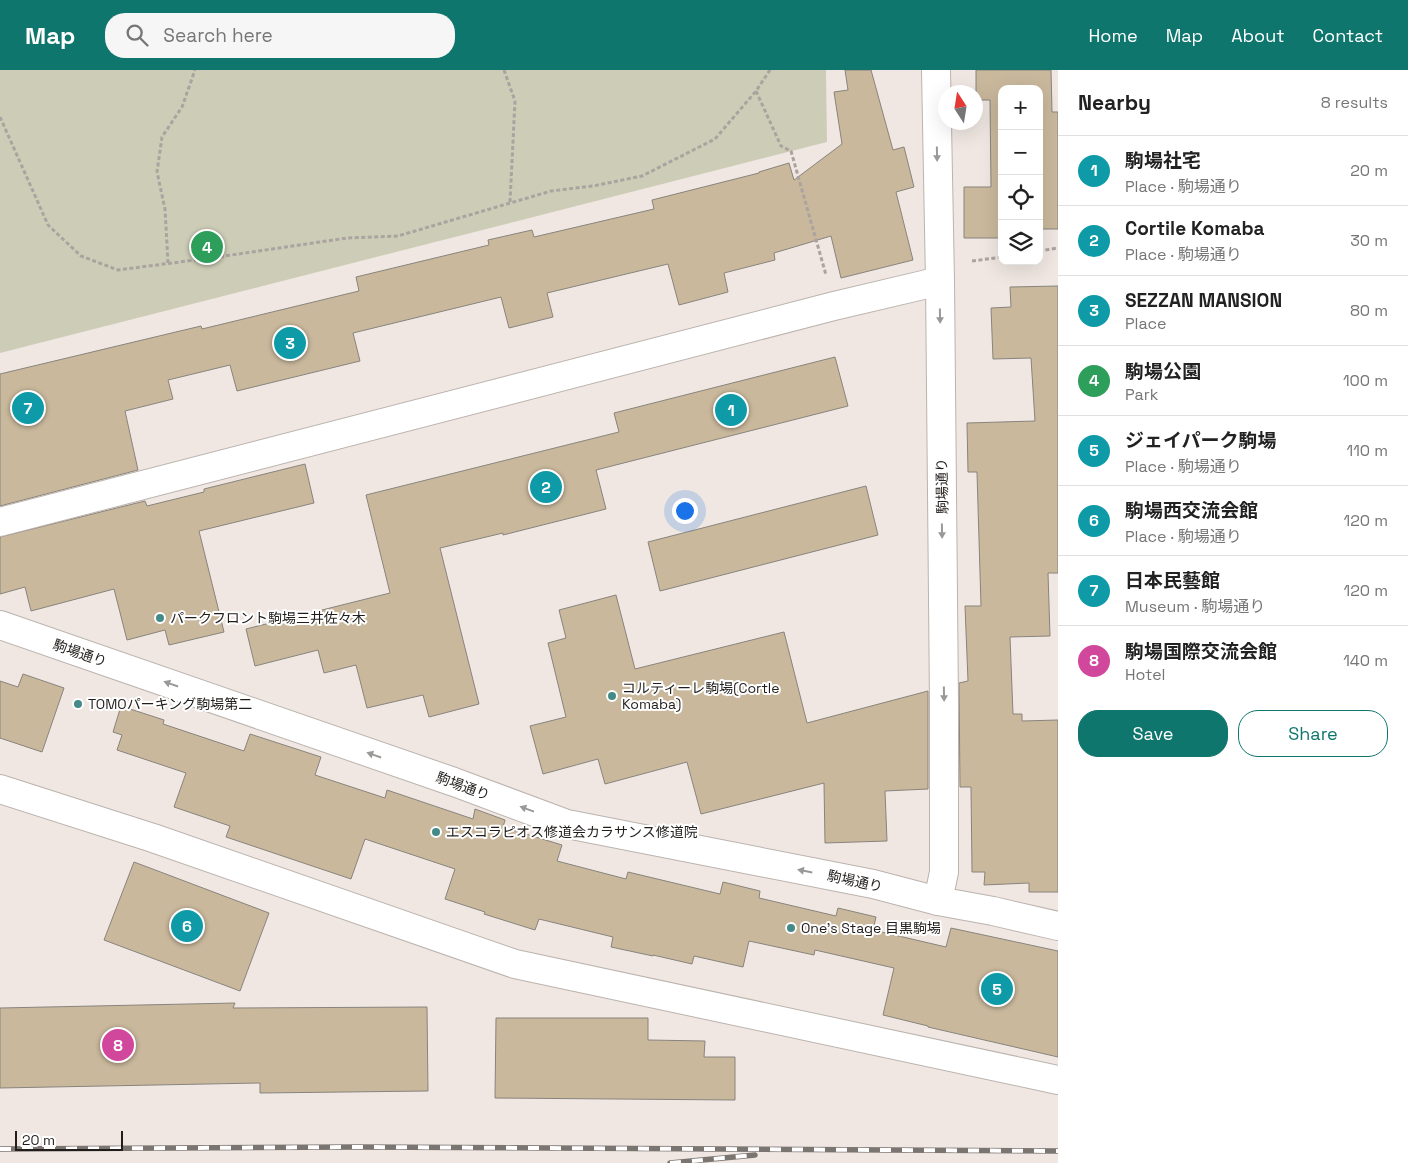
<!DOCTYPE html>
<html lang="en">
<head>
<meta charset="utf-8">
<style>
	:root { --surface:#fff; --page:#f6f6f6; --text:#222; --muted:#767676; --line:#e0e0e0; --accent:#0f766e }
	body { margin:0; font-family:"Space Grotesk","Noto Sans JP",sans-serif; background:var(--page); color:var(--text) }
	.controls { position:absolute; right:15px; top:15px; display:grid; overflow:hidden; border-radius:10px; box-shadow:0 5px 20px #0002 }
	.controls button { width:45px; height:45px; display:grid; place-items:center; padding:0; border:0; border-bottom:1px solid var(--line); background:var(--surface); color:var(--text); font:25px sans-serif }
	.compass { position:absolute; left:938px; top:15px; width:45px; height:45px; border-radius:50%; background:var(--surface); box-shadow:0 5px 20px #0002; rotate:348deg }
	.scale { position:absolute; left:15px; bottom:12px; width:108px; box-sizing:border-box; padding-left:5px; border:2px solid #201d1b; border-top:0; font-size:14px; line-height:18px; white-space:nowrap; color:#201d1b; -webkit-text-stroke:4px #fff; paint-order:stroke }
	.you { position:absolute; left:684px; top:440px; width:18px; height:18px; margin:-12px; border:4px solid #fff; border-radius:50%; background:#1a73e8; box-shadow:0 0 0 8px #1a73e833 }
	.badge { display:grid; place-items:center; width:32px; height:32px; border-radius:50%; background:var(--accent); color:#fff; font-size:16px; font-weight:700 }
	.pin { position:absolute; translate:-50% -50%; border:2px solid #fff; box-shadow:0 1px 5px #0006 }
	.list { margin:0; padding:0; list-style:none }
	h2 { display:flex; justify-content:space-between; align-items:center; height:65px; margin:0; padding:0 20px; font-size:21px }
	h2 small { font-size:16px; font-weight:400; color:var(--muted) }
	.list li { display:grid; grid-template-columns:32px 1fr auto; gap:15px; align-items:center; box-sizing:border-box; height:70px; padding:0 20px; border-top:1px solid var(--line) }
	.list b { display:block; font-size:19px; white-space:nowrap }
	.list p { margin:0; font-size:16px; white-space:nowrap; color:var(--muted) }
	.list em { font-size:16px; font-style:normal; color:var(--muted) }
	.actions { display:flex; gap:10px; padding:15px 20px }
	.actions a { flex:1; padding:11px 0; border:1px solid var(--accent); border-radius:20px; text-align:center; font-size:18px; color:var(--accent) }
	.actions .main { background:var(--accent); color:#fff }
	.icon { flex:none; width:28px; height:28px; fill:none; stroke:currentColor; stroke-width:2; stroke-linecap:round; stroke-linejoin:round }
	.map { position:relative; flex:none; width:1058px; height:1093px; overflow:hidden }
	header { display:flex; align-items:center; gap:30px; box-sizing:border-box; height:70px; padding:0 25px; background:var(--accent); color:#fff }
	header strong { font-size:24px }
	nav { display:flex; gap:28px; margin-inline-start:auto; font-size:18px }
	.search { width:350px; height:45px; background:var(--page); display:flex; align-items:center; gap:12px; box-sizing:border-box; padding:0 18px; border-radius:20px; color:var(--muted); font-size:19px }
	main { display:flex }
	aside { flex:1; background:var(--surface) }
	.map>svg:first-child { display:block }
</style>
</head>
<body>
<header>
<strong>Map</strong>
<div class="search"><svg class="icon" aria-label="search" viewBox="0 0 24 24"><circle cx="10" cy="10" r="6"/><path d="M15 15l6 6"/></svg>Search here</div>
<nav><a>Home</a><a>Map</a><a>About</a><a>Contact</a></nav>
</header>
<main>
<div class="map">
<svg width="1058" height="1093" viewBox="0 0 1058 1093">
	<rect width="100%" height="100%" fill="#f0e7e2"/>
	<polygon fill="#cdcdb7" points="0,0 826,0 827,72 0,283"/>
	<g fill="#c9b89c" stroke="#88847d">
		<polygon points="845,0 871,0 893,80 904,77 914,117 896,122 913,190 841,208 831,166 774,183 775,190 724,203 728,222 679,235 668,194 547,223 553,247 509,258 501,227 353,263 360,291 237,321 230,295 168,310 173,329 125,341 138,400 0,436 0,304 201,256 202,259 359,221 356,207 489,175 488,170 532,160 534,167 654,139 652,130 759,103 759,102 789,93 794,110 842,74 834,22 848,20"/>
		<polygon points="976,0 1051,0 1052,42 1058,42 1058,159 1039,159 1039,19 1002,19 1002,168 964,168 964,117 991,117 990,30 976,30"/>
		<polygon points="1058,216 1058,503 1048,503 1050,566 1010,567 1013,644 1022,644 1022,651 1058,650 1058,822 1029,822 1029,813 984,815 985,802 972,802 971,717 960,717 959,613 968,611 965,536 981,536 977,402 968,402 967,353 1035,351 1031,288 993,289 991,238 1011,237 1010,217"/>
		<polygon points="835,287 848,336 596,400 606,439 503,465 503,463 440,478 479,634 429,647 423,625 367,638 356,595 324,603 318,580 255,596 246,559 390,523 366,425 619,362 614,343"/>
		<polygon points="305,394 314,433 199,461 224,562 169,575 165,560 127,570 114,519 31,541 25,517 0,524 0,467 145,431 147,436 204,422 204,419"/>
		<polygon points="866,416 878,465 660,521 648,472"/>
		<polygon points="616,525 635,599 784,562 807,653 928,621 928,719 885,721 887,771 825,773 824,713 701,744 687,692 605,714 598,689 543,704 530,656 566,647 548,573 566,568 559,540"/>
		<polygon points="23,604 64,618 42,682 0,668 0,611 18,617"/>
		<polygon points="121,636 164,650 163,654 244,681 250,664 321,687 315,705 385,728 387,720 473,749 475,739 505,750 503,757 562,775 557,791 626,809 628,802 720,824 723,812 760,821 759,828 836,846 838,838 876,847 873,860 946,877 951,858 1058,881 1058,987 928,957 928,956 883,945 894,898 815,880 814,885 749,871 743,897 694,886 692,894 653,885 653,886 611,877 613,867 539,849 535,860 484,844 485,842 445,829 455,799 365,769 351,809 226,767 230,756 174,737 186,703 117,680 122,665 113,662"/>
		<polygon points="134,792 269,843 240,921 104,870"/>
		<polygon points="235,933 233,938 427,937 428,1021 260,1023 260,1013 0,1018 0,938"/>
		<polygon points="496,948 648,948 648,970 705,971 704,987 735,987 735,1030 495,1028"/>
	</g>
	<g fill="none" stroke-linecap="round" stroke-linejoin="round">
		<g stroke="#bbb3ae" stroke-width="30">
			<g id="street">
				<polyline points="936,0 940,211 944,633 944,802 938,831"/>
				<polyline points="0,452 834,236 940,211"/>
				<polyline points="0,555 454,712 567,754 873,814 938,831 993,841 1058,856"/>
				<polyline points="0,719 153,768 515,894 1058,1010"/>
			</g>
		</g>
		<g stroke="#aaa39f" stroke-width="3" stroke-dasharray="4 2.5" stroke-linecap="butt">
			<polyline points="504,0 515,31 510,132"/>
			<polyline points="756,21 781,76 791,81 826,205"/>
			<polyline points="0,47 48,155 81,186 118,200 218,187 347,168 398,166 551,121 593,116 642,106 715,69 756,21 770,0"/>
			<polyline points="1039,181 1058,178"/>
			<polyline points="972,191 1002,187"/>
			<polyline points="168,193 165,139 157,102 162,67 182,37 195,0"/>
		</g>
		<use href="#street" stroke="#fff" stroke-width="28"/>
		<g stroke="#7b7572" stroke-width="5.5">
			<g id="rail">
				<polyline points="0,1079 357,1077 1058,1081"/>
				<polyline points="670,1093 755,1085"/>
			</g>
		</g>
		<use href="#rail" stroke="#fff" stroke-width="4" stroke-dasharray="11" stroke-linecap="butt"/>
	</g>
	<defs><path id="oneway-solid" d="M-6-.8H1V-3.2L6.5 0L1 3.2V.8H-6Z" transform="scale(1.25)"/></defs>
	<g fill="#9b9998">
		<use href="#oneway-solid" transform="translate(937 84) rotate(89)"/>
		<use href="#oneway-solid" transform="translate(940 246) rotate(89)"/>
		<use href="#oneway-solid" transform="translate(942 461) rotate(89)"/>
		<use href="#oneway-solid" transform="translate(171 614) rotate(-161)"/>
		<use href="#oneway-solid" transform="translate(944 624) rotate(89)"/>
		<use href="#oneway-solid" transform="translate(374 685) rotate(-161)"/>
		<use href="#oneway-solid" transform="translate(527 739) rotate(-160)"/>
		<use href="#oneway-solid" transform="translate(805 801) rotate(-169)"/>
	</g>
	<g fill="#438a88" stroke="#fff" stroke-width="2">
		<circle cx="160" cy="548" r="5"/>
		<circle cx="612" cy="626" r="5"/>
		<circle cx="78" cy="634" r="5"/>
		<circle cx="436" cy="762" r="5"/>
		<circle cx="791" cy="858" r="5"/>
	</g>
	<g text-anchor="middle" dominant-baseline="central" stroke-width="4" stroke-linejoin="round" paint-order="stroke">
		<g font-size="14" fill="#201d1b" stroke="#fff">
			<text transform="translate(942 416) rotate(-91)">駒場通り</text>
			<text transform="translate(80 583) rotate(19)">駒場通り</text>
			<text transform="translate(463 716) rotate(20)">駒場通り</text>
			<text transform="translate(855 811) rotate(12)">駒場通り</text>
		</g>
		<g font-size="14" fill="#201d1b" stroke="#fff" text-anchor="start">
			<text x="170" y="548">パークフロント駒場三井佐々木</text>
			<text x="622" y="618">コルティーレ駒場(Cortle<tspan x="622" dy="16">Komaba)</tspan></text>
			<text x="88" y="634">TOMOパーキング駒場第二</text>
			<text x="446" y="762">エスコラピオス修道会カラサンス修道院</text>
			<text x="801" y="858">One's Stage 目黒駒場</text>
		</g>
	</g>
</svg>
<div class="controls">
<button>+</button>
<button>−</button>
<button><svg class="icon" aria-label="locate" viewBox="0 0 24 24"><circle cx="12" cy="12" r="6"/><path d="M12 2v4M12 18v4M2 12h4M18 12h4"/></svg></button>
<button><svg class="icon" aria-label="layers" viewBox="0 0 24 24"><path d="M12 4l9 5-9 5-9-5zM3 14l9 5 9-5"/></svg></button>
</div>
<svg class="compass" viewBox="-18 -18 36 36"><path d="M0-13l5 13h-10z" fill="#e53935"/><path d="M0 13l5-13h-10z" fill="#767676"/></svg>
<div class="scale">20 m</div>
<div class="you"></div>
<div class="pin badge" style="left:731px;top:340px;background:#0f9aa8">1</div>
<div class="pin badge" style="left:546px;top:417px;background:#0f9aa8">2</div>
<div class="pin badge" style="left:290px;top:273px;background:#0f9aa8">3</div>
<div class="pin badge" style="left:207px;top:177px;background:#2e9e5b">4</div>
<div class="pin badge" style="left:997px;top:919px;background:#0f9aa8">5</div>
<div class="pin badge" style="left:187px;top:856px;background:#0f9aa8">6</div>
<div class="pin badge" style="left:28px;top:338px;background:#0f9aa8">7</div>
<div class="pin badge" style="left:118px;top:975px;background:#d1479c">8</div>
</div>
<aside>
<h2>Nearby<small>8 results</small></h2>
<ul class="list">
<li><span class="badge" style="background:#0f9aa8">1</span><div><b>駒場社宅</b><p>Place · 駒場通り</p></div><em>20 m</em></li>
<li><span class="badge" style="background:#0f9aa8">2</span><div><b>Cortile Komaba</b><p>Place · 駒場通り</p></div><em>30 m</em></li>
<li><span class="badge" style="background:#0f9aa8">3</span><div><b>SEZZAN MANSION</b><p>Place</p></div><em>80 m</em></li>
<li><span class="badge" style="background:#2e9e5b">4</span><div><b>駒場公園</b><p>Park</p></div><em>100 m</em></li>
<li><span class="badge" style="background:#0f9aa8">5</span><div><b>ジェイパーク駒場</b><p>Place · 駒場通り</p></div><em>110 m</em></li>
<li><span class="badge" style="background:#0f9aa8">6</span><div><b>駒場西交流会館</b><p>Place · 駒場通り</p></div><em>120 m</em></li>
<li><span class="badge" style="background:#0f9aa8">7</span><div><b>日本民藝館</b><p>Museum · 駒場通り</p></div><em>120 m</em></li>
<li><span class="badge" style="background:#d1479c">8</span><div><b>駒場国際交流会館</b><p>Hotel</p></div><em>140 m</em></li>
</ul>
<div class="actions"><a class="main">Save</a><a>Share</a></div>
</aside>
</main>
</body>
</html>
